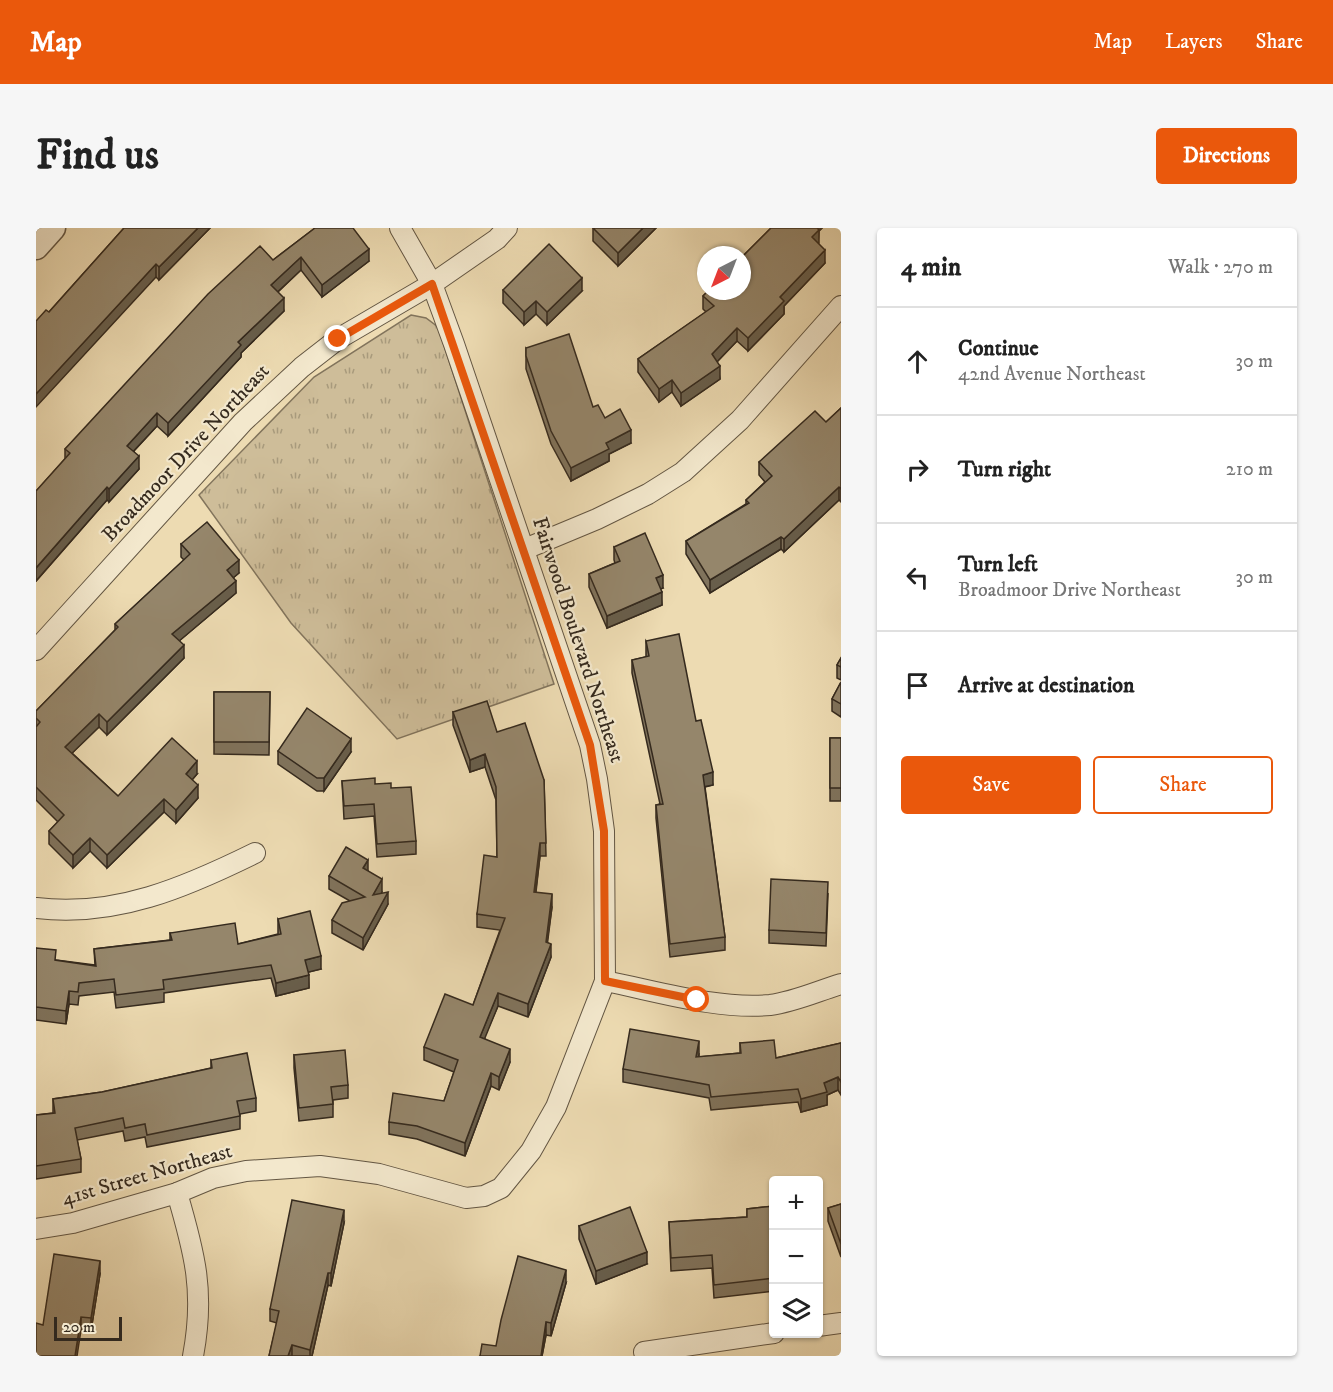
<!DOCTYPE html>
<html lang="en">
<head>
<meta charset="utf-8">
<style>
	:root { --surface:#fff; --page:#f6f6f6; --text:#222; --muted:#767676; --line:#e0e0e0; --accent:#ea580c }
	body { margin:0; font-family:"IM FELL DW Pica",serif; background:var(--page); color:var(--text) }
	.controls { position:absolute; right:18px; bottom:18px; display:grid; overflow:hidden; border-radius:6px; box-shadow:0 2px 4px #0004 }
	.controls button { width:54px; height:54px; display:grid; place-items:center; padding:0; border:0; border-bottom:2px solid var(--line); background:var(--surface); color:var(--text); font:30px sans-serif }
	.compass { position:absolute; left:661px; top:18px; width:54px; height:54px; border-radius:50%; background:var(--surface); box-shadow:0 2px 4px #0004; rotate:222deg }
	.scale { position:absolute; left:18px; bottom:15px; width:68px; box-sizing:border-box; padding-left:6px; border:3px solid #352a1e; border-top:0; font-size:16px; line-height:21px; white-space:nowrap; color:#352a1e; -webkit-text-stroke:4px #f3e8cd; paint-order:stroke }
	.stop { position:absolute; width:18px; height:18px; margin:-14px; border:4px solid #ea580c; border-radius:50%; background:#fff }
	.stop.end { background:#ea580c; border-color:#fff; box-shadow:0 2px 6px #0008 }
	.list { margin:0; padding:0; list-style:none }
	h2 { display:flex; justify-content:space-between; align-items:center; height:78px; margin:0; padding:0 24px; font-size:26px }
	h2 small { font-size:20px; font-weight:400; color:var(--muted) }
	.list li { display:grid; grid-template-columns:39px 1fr auto; gap:18px; align-items:center; box-sizing:border-box; height:108px; padding:0 24px; border-top:2px solid var(--line) }
	.list b { display:block; font-size:22px; white-space:nowrap }
	.list p { margin:0; font-size:20px; white-space:nowrap; color:var(--muted) }
	.list em { font-size:20px; font-style:normal; color:var(--muted) }
	.actions { display:flex; gap:12px; padding:18px 24px }
	.actions a { flex:1; padding:14px 0; border:2px solid var(--accent); border-radius:6px; text-align:center; font-size:21px; color:var(--accent) }
	.actions .main { background:var(--accent); color:#fff }
	.icon { flex:none; width:33px; height:33px; fill:none; stroke:currentColor; stroke-width:2; stroke-linecap:round; stroke-linejoin:round }
	.map { position:relative; flex:none; width:805px; height:1128px; overflow:hidden; border-radius:6px }
	header { display:flex; align-items:center; gap:36px; box-sizing:border-box; height:84px; padding:0 30px; background:var(--accent); color:#fff }
	header strong { font-size:28px }
	nav { display:flex; gap:33px; margin-inline-start:auto; font-size:21px }
	.intro { display:flex; align-items:center; justify-content:space-between; box-sizing:border-box; height:144px; padding:0 36px }
	h1 { margin:0; font-size:42px }
	.button { padding:15px 27px; border-radius:6px; background:var(--accent); color:#fff; font-size:21px; font-weight:700 }
	main { display:flex; gap:36px; padding:0 36px }
	aside { flex:1; background:var(--surface); border-radius:6px; box-shadow:0 2px 4px #0004 }
	.map>svg:first-child { display:block }
</style>
</head>
<body>
<header>
<strong>Map</strong>
<nav><a>Map</a><a>Layers</a><a>Share</a></nav>
</header>
<div class="intro"><h1>Find us</h1><a class="button">Directions</a></div>
<main>
<div class="map">
<svg width="805" height="1128" viewBox="0 0 805 1128">
	<defs>
		<pattern id="park-tufts" width="24" height="20" patternUnits="userSpaceOnUse" patternTransform="scale(1.5)"><rect width="24" height="20" fill="#cebd99"/><path d="M3 7l-1-3M5 7V3M7 7l1-3M15 17l-1-3M17 17v-4M19 17l1-3" fill="none" stroke="#a89a7c"/></pattern>
	</defs>
	<rect width="100%" height="100%" fill="#eddbb2"/>
	<filter id="stains"><feTurbulence type="fractalNoise" baseFrequency=".00333" numOctaves="4"/><feColorMatrix values="0 0 0 0 .2 0 0 0 0 .09 0 0 0 0 .02 0 0 0 .5 -.17"/></filter>
	<radialGradient id="worn" r=".72"><stop offset=".6" stop-color="#630" stop-opacity="0"/><stop offset="1" stop-color="#630" stop-opacity=".3"/></radialGradient>
	<polygon fill="url(#park-tufts)" stroke="#82745c" stroke-width="1.5" points="375,87 390,90 402,99 518,456 361,511 255,395 163,267 278,149"/>
	<g fill="none" stroke-linecap="round" stroke-linejoin="round">
		<g stroke="#635643" stroke-width="22">
			<g id="minor">
				<polyline points="489,321 561,291 612,266 647,244 704,192 805,78"/>
				<polyline points="0,422 207,194 266,139 302,111 396,56 461,11 471,0"/>
				<path d="M0 680C79 690 150 659 219 625"/>
				<path d="M569 753C620 763 682 782 734 777 758 774 782 763 805 756"/>
				<path d="M141 965C159 1026 169 1065 157 1128"/>
				<polyline points="0,1001 37,995 141,965 177,950 210,943 284,938 343,946 430,970 448,968 465,960 495,923 520,879 569,753 568,603 561,551 554,517 418,116 396,56 364,0"/>
				<polyline points="782,1098 805,1095"/>
				<polyline points="608,1124 738,1105"/>
			</g>
		</g>
		<g stroke="#635643" stroke-width="27">
			<polyline id="tertiary" points="0,19 17,0"/>
		</g>
		<use href="#minor" stroke="#f3e8cd" stroke-width="20"/>
		<use href="#tertiary" stroke="#f3e8cd" stroke-width="24"/>
	</g>
	<g fill="#80735c" stroke="#352a1e" stroke-width="1.5">
		<polygon points="88,0 174,0 123,52 120,49 13,84"/>
		<polygon points="279,0 333,33 286,69 265,42 242,64 248,83 205,125 205,129 132,208 121,198 98,223 103,241 73,274 71,272 0,353 0,263 29,231 29,221 237,32"/>
		<polygon points="557,0 620,0 582,38 557,13"/>
		<polygon points="735,0 786,0 783,3 782,15 789,35 748,78 748,86 712,123 701,113 681,134 684,151 645,178 636,164 623,174 602,144 602,131 670,84 667,81 667,68"/>
		<polygon points="467,62 546,63 511,97 500,86 488,97 467,75"/>
		<polygon points="490,120 557,179 595,215 573,226 573,233 535,253 515,216 490,141"/>
		<polygon points="805,180 805,274 803,272 748,324 745,321 674,365 650,326 650,313 710,276 710,272 729,254 723,247 723,234 790,194"/>
		<polygon points="145,316 203,345 197,350 200,365 143,413 148,430 71,507 63,499 36,525 82,568 161,546 156,552 162,570 140,595 128,584 71,640 54,623 37,640 13,616 13,603 22,594 0,572 0,483 79,402 79,396 148,332 145,329"/>
		<polygon points="578,319 627,360 624,361 626,377 571,400 553,359 553,346 579,335 578,332"/>
		<polygon points="610,413 660,493 677,557 669,559 689,709 689,722 634,729 620,590 620,577 624,576 596,445 596,432 610,429"/>
		<polygon points="805,430 805,452 801,450 801,437"/>
		<polygon points="805,454 805,489 796,483 796,471"/>
		<polygon points="178,464 234,464 233,527 178,526"/>
		<polygon points="417,484 461,504 508,552 510,628 504,628 500,664 516,679 511,714 515,729 492,789 462,778 448,810 474,834 463,862 455,858 429,928 381,911 353,906 353,894 408,873 418,844 388,832 388,819 437,777 464,702 441,699 441,686 461,629 460,572 449,539 434,544 417,497"/>
		<rect x="794" y="510" width="11" height="63"/>
		<polygon points="242,523 315,524 288,563 281,563 242,536"/>
		<polygon points="306,553 339,556 380,613 380,626 341,629 338,588 308,591"/>
		<polygon points="332,643 346,664 345,665 352,676 327,722 296,705 296,692 314,673 293,661 293,648"/>
		<polygon points="792,666 790,718 733,715 733,702"/>
		<polygon points="242,691 285,741 272,744 273,760 240,768 235,750 128,765 128,774 80,780 78,764 43,768 42,777 33,776 30,796 0,792 0,720 20,732 59,737 58,721 134,712 134,705 202,716 242,706"/>
		<polygon points="704,815 740,830 805,815 805,867 802,862 791,867 791,877 765,884 762,874 675,882 673,870 587,854 587,841 663,826 663,829 704,825"/>
		<polygon points="258,827 312,857 312,870 297,872 297,889 263,893 258,840"/>
		<polygon points="175,832 220,870 220,883 204,886 204,901 111,919 109,909 89,913 87,903 41,912 45,931 45,944 0,951 0,887 17,885 17,871 66,864 175,840"/>
		<polygon points="805,976 805,1029 792,993 792,980"/>
		<polygon points="738,978 738,1063 678,1070 676,1040 635,1043 633,994 711,989 711,981"/>
		<polygon points="308,995 295,1058 292,1057 276,1128 233,1128 241,1095 234,1093 234,1081"/>
		<polygon points="543,998 611,1036 560,1056 543,1011"/>
		<polygon points="64,1046 55,1103 7,1097"/>
		<polygon points="530,1055 515,1108 510,1107 506,1128 444,1128 460,1118"/>
	</g>
	<g fill="#685e4b" stroke="#352a1e" stroke-width="1.5">
		<polygon points="162,0 174,0 123,52 123,39"/>
		<polygon points="607,0 620,0 582,38 582,25"/>
		<polygon points="778,0 786,0 783,3 783,15 776,22 776,9"/>
		<polygon points="333,21 333,33 286,69 286,57"/>
		<polygon points="789,22 789,35 748,78 748,86 712,123 712,110 744,69"/>
		<polygon points="265,29 265,42 235,70 235,57"/>
		<polygon points="120,36 120,49 0,179 0,166"/>
		<polygon points="546,50 546,63 511,97 511,84"/>
		<polygon points="248,70 248,83 205,125 205,129 132,208 132,195 202,114"/>
		<polygon points="500,73 500,86 488,97 488,84"/>
		<polygon points="701,100 701,113 676,139 676,126"/>
		<polygon points="684,138 684,151 645,178 645,165"/>
		<polygon points="636,152 636,164 623,174 623,161"/>
		<polygon points="121,185 121,198 91,230 91,218"/>
		<polygon points="595,202 595,215 573,226 573,233 535,253 535,240 570,215"/>
		<polygon points="103,228 103,241 73,274 73,261"/>
		<polygon points="71,259 71,272 0,353 0,340"/>
		<polygon points="803,259 803,272 748,324 748,311"/>
		<polygon points="745,309 745,321 674,365 674,352"/>
		<polygon points="203,332 203,345 191,355 191,342"/>
		<polygon points="627,347 627,360 620,363 620,350"/>
		<polygon points="200,353 200,365 136,419 136,406"/>
		<polygon points="626,364 626,377 571,400 571,388"/>
		<polygon points="148,417 148,430 71,507 71,494"/>
		<polygon points="63,486 63,499 29,532 29,519"/>
		<polygon points="315,511 315,524 288,563 288,550"/>
		<polygon points="449,526 449,539 434,544 434,532"/>
		<polygon points="161,533 161,546 150,559 150,546"/>
		<polygon points="677,544 677,557 667,559 667,547"/>
		<polygon points="162,557 162,570 140,595 140,582"/>
		<polygon points="128,571 128,584 71,640 71,627"/>
		<polygon points="54,610 54,623 37,640 37,627"/>
		<polygon points="504,615 504,628 498,677 498,664"/>
		<polygon points="332,632 332,644 327,640"/>
		<polygon points="346,651 346,664 337,680 337,667"/>
		<polygon points="352,664 352,676 327,722 327,710"/>
		<polygon points="516,666 516,679 510,727 510,714"/>
		<polygon points="515,716 515,729 492,789 492,776"/>
		<polygon points="285,728 285,741 269,745 269,732"/>
		<polygon points="273,747 273,760 240,768 240,755"/>
		<polygon points="33,763 33,776 30,796 30,783"/>
		<polygon points="462,765 462,778 444,822 444,809"/>
		<polygon points="663,813 663,826 660,842 660,829"/>
		<polygon points="474,821 474,834 463,862 463,849"/>
		<polygon points="455,845 455,858 429,928 429,915"/>
		<polygon points="802,849 802,862 791,867 791,877 765,884 765,871 788,855"/>
		<polygon points="308,982 308,995 295,1058 295,1045"/>
		<polygon points="611,1024 611,1036 560,1056 560,1043"/>
		<polygon points="64,1033 64,1046 55,1103 55,1090"/>
		<polygon points="530,1042 530,1055 515,1108 515,1095"/>
		<polygon points="292,1045 292,1057 276,1128 274,1128 274,1122"/>
		<polygon points="45,1089 45,1102 41,1128 39,1128"/>
		<polygon points="510,1094 510,1107 506,1128 505,1128"/>
		<polygon points="256,1117 256,1128 252,1128"/>
	</g>
	<g fill="#95866b" stroke="#352a1e" stroke-width="1.5">
		<polygon points="88,0 162,0 123,39 120,36 0,166 0,93 10,82 13,84"/>
		<polygon points="279,0 317,0 333,21 286,57 265,29 235,57 248,70 202,114 205,117 132,195 121,185 91,218 103,228 73,261 71,259 0,340 0,263 34,225 29,221 172,66 224,18 237,32"/>
		<polygon points="557,0 607,0 582,25"/>
		<polygon points="735,0 781,0 783,2 776,9 789,22 744,69 748,73 712,110 701,100 676,126 684,138 645,165 636,152 623,161 602,131 678,78 667,68 672,63 706,63 706,29"/>
		<polygon points="513,16 546,50 511,84 500,73 488,84 467,62"/>
		<polygon points="533,106 557,179 562,177 569,190 584,181 595,202 570,215 573,221 535,240 515,203 490,128 490,120"/>
		<polygon points="805,180 805,261 803,259 748,311 745,309 674,352 650,313 713,275 710,272 736,248 723,234 779,183 790,194"/>
		<polygon points="171,294 203,332 191,342 200,353 136,406 148,417 71,494 63,486 29,519 82,568 136,510 161,533 150,546 162,557 140,582 128,571 71,627 54,610 37,627 13,603 28,587 0,559 0,499 4,494 0,490 0,483 82,399 79,396 154,326 145,316"/>
		<polygon points="609,305 627,347 620,350 626,364 571,388 553,346 584,333 578,319"/>
		<polygon points="643,406 660,493 665,492 677,544 667,547 689,709 634,716 620,577 627,576 596,432 613,428 610,413"/>
		<polygon points="805,430 805,439 801,437"/>
		<polygon points="805,454 805,476 796,471"/>
		<polygon points="178,464 234,464 233,514 178,514"/>
		<polygon points="451,473 461,504 489,495 508,552 510,615 504,615 498,664 516,666 510,714 515,716 492,776 462,765 444,809 474,821 463,849 455,845 429,915 381,898 353,894 357,865 408,873 422,832 388,819 409,766 437,777 469,690 441,686 448,627 461,629 460,559 449,526 434,532 417,484"/>
		<polygon points="271,480 315,511 288,550 281,550 242,523"/>
		<rect x="794" y="510" width="11" height="50"/>
		<polygon points="339,550 339,556 355,555 355,560 375,559 380,613 341,616 338,576 308,578 306,553"/>
		<polygon points="310,619 332,632 327,640 346,651 337,667 352,664 327,710 296,692 306,675 329,669 293,648"/>
		<polygon points="735,651 792,654 790,705 733,702"/>
		<polygon points="274,683 285,728 269,732 273,747 240,755 235,737 127,752 128,761 80,767 78,751 43,755 42,764 33,763 30,783 0,779 0,720 20,722 19,732 60,738 58,721 136,712 134,705 199,695 202,716 245,706 242,691"/>
		<polygon points="594,801 663,813 660,829 705,825 704,815 738,812 740,830 805,815 805,854 802,849 788,855 791,864 765,871 762,861 675,869 673,857 587,841"/>
		<polygon points="309,822 312,857 295,859 297,876 263,880 258,827"/>
		<polygon points="211,825 220,870 201,873 204,888 111,907 109,896 89,900 87,890 39,900 45,931 0,938 0,887 19,885 17,871 66,864 176,840 175,832"/>
		<polygon points="256,972 308,982 295,1045 292,1045 274,1122 256,1117 252,1128 233,1128 243,1083 234,1081"/>
		<polygon points="805,976 805,1016 792,980"/>
		<polygon points="738,978 738,1050 678,1057 676,1027 635,1030 633,994 711,989 711,981"/>
		<polygon points="594,979 611,1024 560,1043 543,998"/>
		<polygon points="18,1026 64,1033 55,1090 45,1089 39,1128 0,1128 0,1095 7,1097"/>
		<polygon points="482,1028 530,1042 515,1095 510,1094 505,1128 444,1128 446,1116 460,1118 465,1092"/>
	</g>
	<g fill="none" stroke-linecap="round" stroke-linejoin="round">
		<polyline stroke="#ea580c" stroke-width="8" points="302,111 396,56 554,517 568,603 569,753 661,772"/>
	</g>
	<g text-anchor="middle" dominant-baseline="central" stroke-width="4.5" stroke-linejoin="round" paint-order="stroke">
		<g font-size="21" fill="#352a1e" stroke="#f3e8cd">
			<text transform="translate(150 225) rotate(-47)">Broadmoor Drive Northeast</text>
			<text transform="translate(542 412) rotate(72)">Fairwood Boulevard Northeast</text>
			<text transform="translate(111 947) rotate(-16)">41st Street Northeast</text>
		</g>
	</g>
	<rect width="100%" height="100%" filter="url(#stains)"/>
	<rect width="100%" height="100%" fill="url(#worn)"/>
</svg>
<div class="controls">
<button>+</button>
<button>−</button>
<button><svg class="icon" aria-label="layers" viewBox="0 0 24 24"><path d="M12 4l9 5-9 5-9-5zM3 14l9 5 9-5"/></svg></button>
</div>
<svg class="compass" viewBox="-18 -18 36 36"><path d="M0-13l5 13h-10z" fill="#e53935"/><path d="M0 13l5-13h-10z" fill="#767676"/></svg>
<div class="scale">20 m</div>
<div class="stop" style="left:661px;top:772px"></div>
<div class="stop end" style="left:302px;top:111px"></div>
</div>
<aside>
<h2>4 min<small>Walk · 270 m</small></h2>
<ul class="list">
<li><svg class="icon" aria-label="ahead" viewBox="0 0 24 24"><path d="M12 20V5M6 11l6-6 6 6"/></svg><div><b>Continue</b><p>42nd Avenue Northeast</p></div><em>30 m</em></li>
<li><svg class="icon" aria-label="right" viewBox="0 0 24 24"><path d="M7 20v-9h11M14 6l5 5-5 5"/></svg><div><b>Turn right</b></div><em>210 m</em></li>
<li><svg class="icon" aria-label="left" viewBox="0 0 24 24"><path d="M17 20v-9H6M10 6l-5 5 5 5"/></svg><div><b>Turn left</b><p>Broadmoor Drive Northeast</p></div><em>30 m</em></li>
<li><svg class="icon" aria-label="arrive" viewBox="0 0 24 24"><path d="M6 21V4h12l-3 4 3 4H6"/></svg><div><b>Arrive at destination</b></div></li>
</ul>
<div class="actions"><a class="main">Save</a><a>Share</a></div>
</aside>
</main>
</body>
</html>
